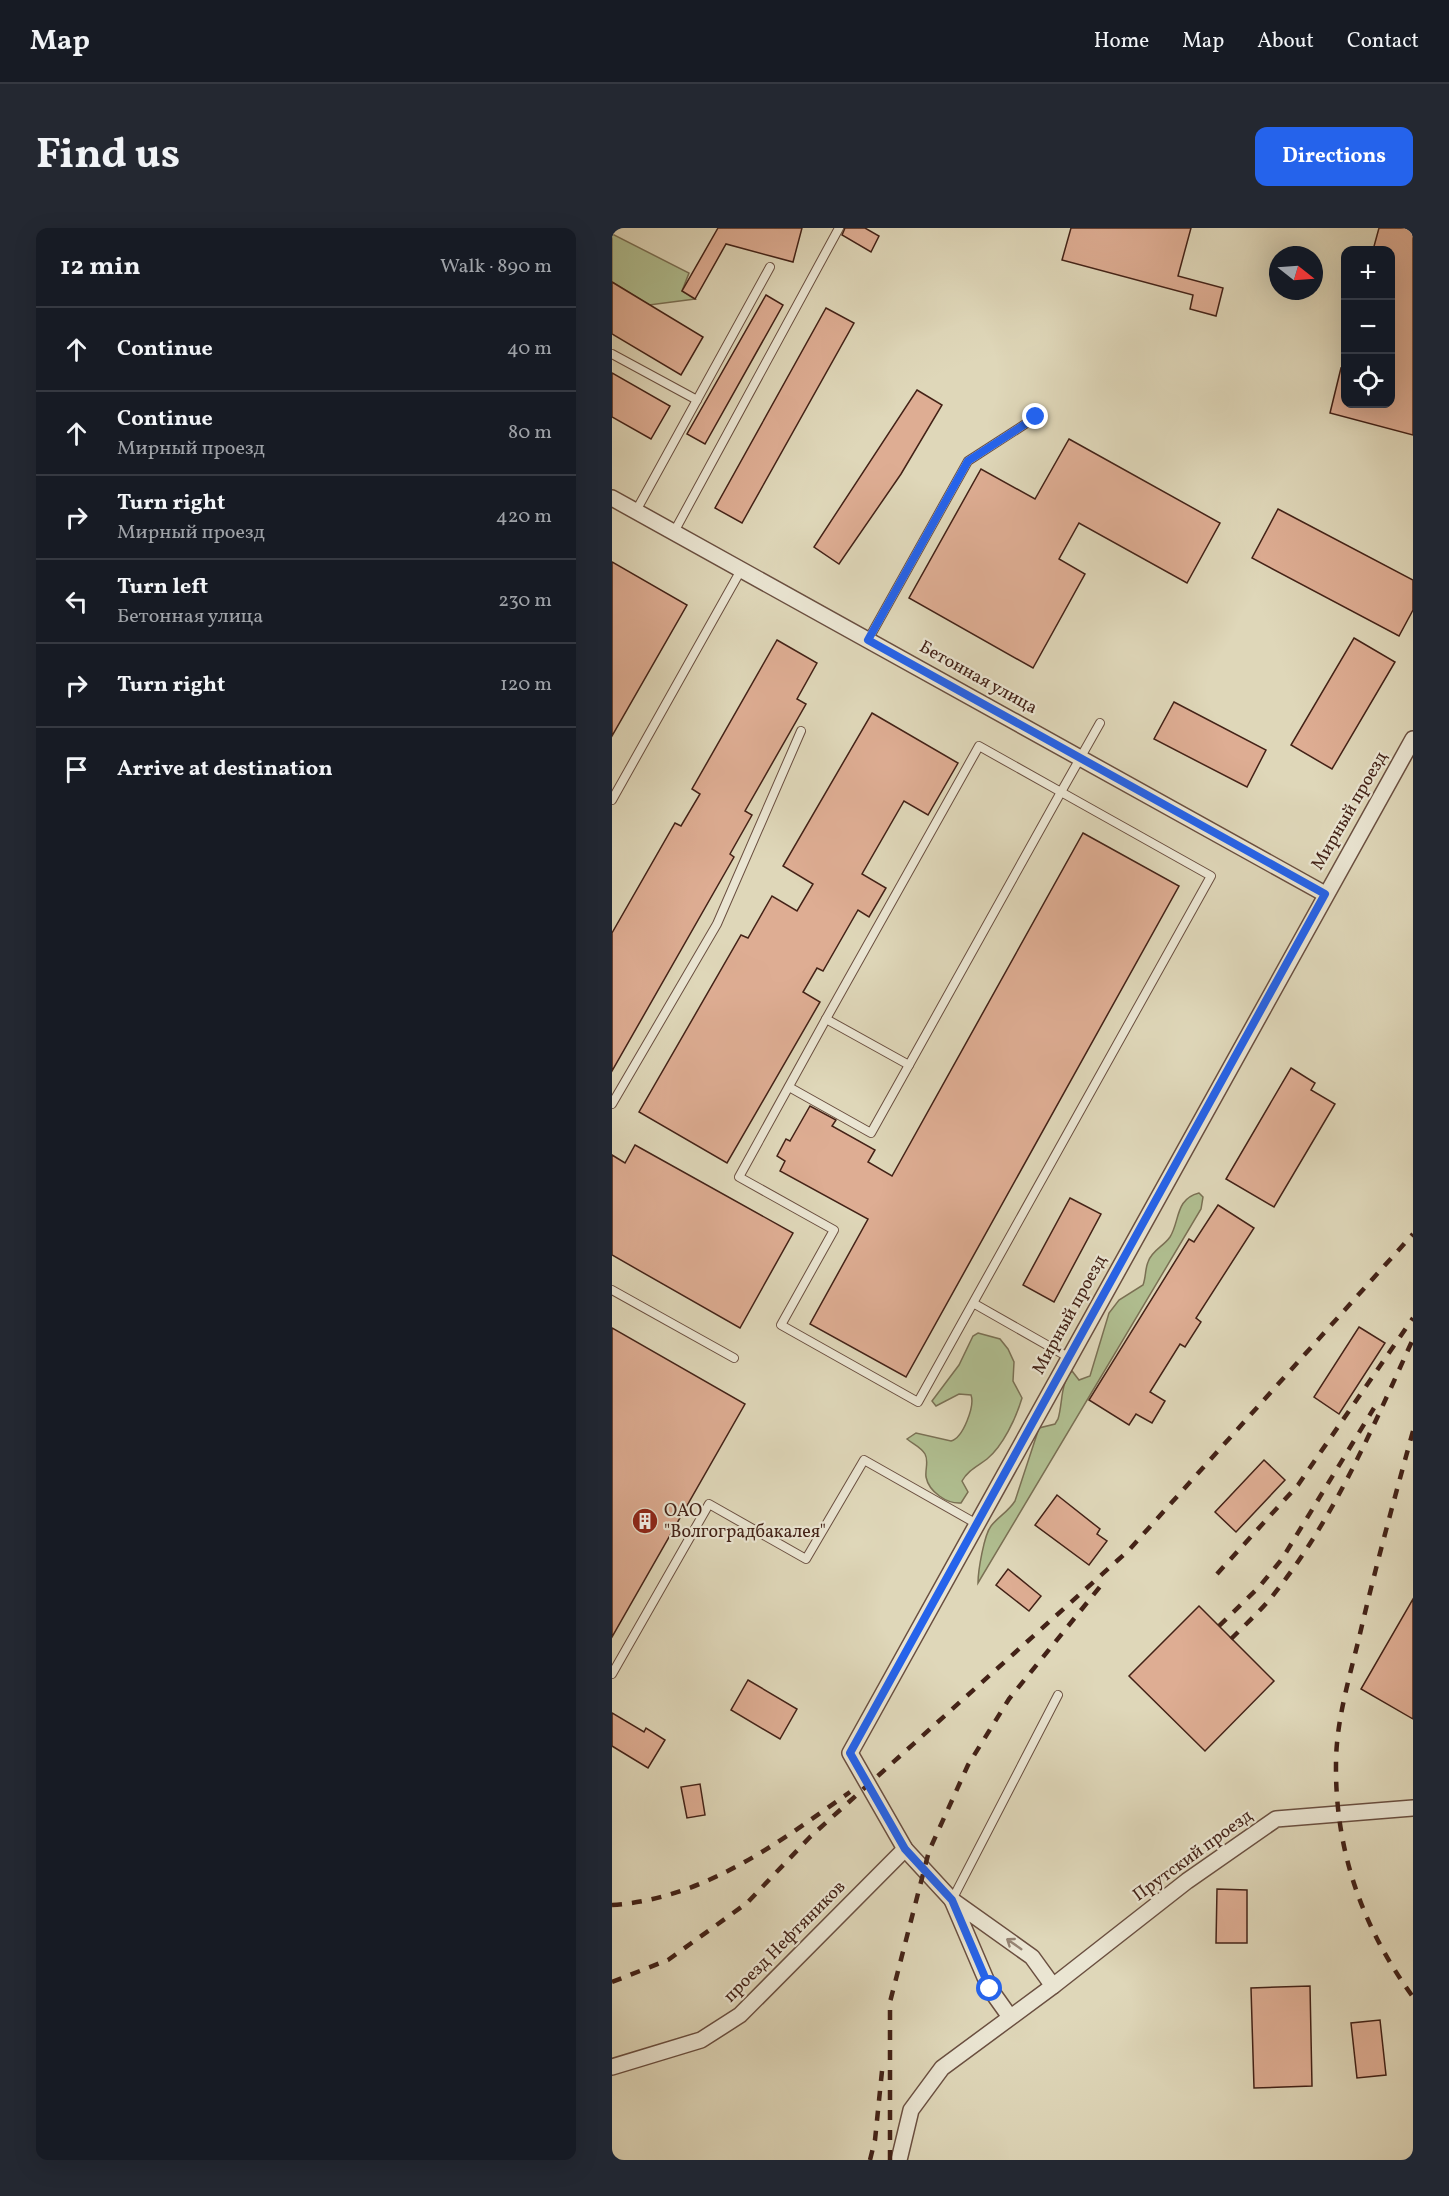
<!DOCTYPE html>
<html lang="en">
<head>
<meta charset="utf-8">
<style>
	:root { --surface:#171b24; --page:#242831; --text:#f1f3f6; --muted:#9ea1a6; --line:#363941; --accent:#2563eb }
	body { margin:0; font-family:Vollkorn,serif; background:var(--page); color:var(--text) }
	.controls { position:absolute; right:18px; top:18px; display:grid; overflow:hidden; border-radius:12px; box-shadow:0 6px 24px #0002 }
	.controls button { width:54px; height:54px; display:grid; place-items:center; padding:0; border:0; border-bottom:2px solid var(--line); background:var(--surface); color:var(--text); font:30px sans-serif }
	.compass { position:absolute; left:657px; top:18px; width:54px; height:54px; border-radius:50%; background:var(--surface); box-shadow:0 6px 24px #0002; rotate:107deg }
	.stop { position:absolute; width:18px; height:18px; margin:-14px; border:4px solid #2563eb; border-radius:50%; background:#fff }
	.stop.end { background:#2563eb; border-color:#fff; box-shadow:0 2px 6px #0008 }
	.list { margin:0; padding:0; list-style:none }
	h2 { display:flex; justify-content:space-between; align-items:center; height:78px; margin:0; padding:0 24px; font-size:26px }
	h2 small { font-size:20px; font-weight:400; color:var(--muted) }
	.list li { display:grid; grid-template-columns:39px 1fr auto; gap:18px; align-items:center; box-sizing:border-box; height:84px; padding:0 24px; border-top:2px solid var(--line) }
	.list b { display:block; font-size:22px; white-space:nowrap }
	.list p { margin:0; font-size:20px; white-space:nowrap; color:var(--muted) }
	.list em { font-size:20px; font-style:normal; color:var(--muted) }
	.icon { flex:none; width:33px; height:33px; fill:none; stroke:currentColor; stroke-width:2; stroke-linecap:round; stroke-linejoin:round }
	.map { position:relative; flex:none; width:801px; height:1932px; overflow:hidden; border-radius:12px }
	header { display:flex; align-items:center; gap:36px; box-sizing:border-box; height:84px; padding:0 30px; background:var(--surface); border-bottom:2px solid var(--line) }
	header strong { font-size:28px }
	nav { display:flex; gap:33px; margin-inline-start:auto; font-size:21px }
	.intro { display:flex; align-items:center; justify-content:space-between; box-sizing:border-box; height:144px; padding:0 36px }
	h1 { margin:0; font-size:42px }
	.button { padding:15px 27px; border-radius:12px; background:var(--accent); color:#fff; font-size:21px; font-weight:700 }
	main { display:flex; gap:36px; padding:0 36px }
	aside { flex:1; background:var(--surface); border-radius:12px; box-shadow:0 6px 24px #0002 }
	.map>svg:first-child { display:block }
</style>
</head>
<body>
<header>
<strong>Map</strong>
<nav><a>Home</a><a>Map</a><a>About</a><a>Contact</a></nav>
</header>
<div class="intro"><h1>Find us</h1><a class="button">Directions</a></div>
<main>
<aside>
<h2>12 min<small>Walk · 890 m</small></h2>
<ul class="list">
<li><svg class="icon" aria-label="ahead" viewBox="0 0 24 24"><path d="M12 20V5M6 11l6-6 6 6"/></svg><div><b>Continue</b></div><em>40 m</em></li>
<li><svg class="icon" aria-label="ahead" viewBox="0 0 24 24"><path d="M12 20V5M6 11l6-6 6 6"/></svg><div><b>Continue</b><p>Мирный проезд</p></div><em>80 m</em></li>
<li><svg class="icon" aria-label="right" viewBox="0 0 24 24"><path d="M7 20v-9h11M14 6l5 5-5 5"/></svg><div><b>Turn right</b><p>Мирный проезд</p></div><em>420 m</em></li>
<li><svg class="icon" aria-label="left" viewBox="0 0 24 24"><path d="M17 20v-9H6M10 6l-5 5 5 5"/></svg><div><b>Turn left</b><p>Бетонная улица</p></div><em>230 m</em></li>
<li><svg class="icon" aria-label="right" viewBox="0 0 24 24"><path d="M7 20v-9h11M14 6l5 5-5 5"/></svg><div><b>Turn right</b></div><em>120 m</em></li>
<li><svg class="icon" aria-label="arrive" viewBox="0 0 24 24"><path d="M6 21V4h12l-3 4 3 4H6"/></svg><div><b>Arrive at destination</b></div></li>
</ul>
</aside>
<div class="map">
<svg width="801" height="1932" viewBox="0 0 801 1932">
	<rect width="100%" height="100%" fill="#dfd7b9"/>
	<filter id="stains"><feTurbulence type="fractalNoise" baseFrequency=".00333" numOctaves="4"/><feColorMatrix values="0 0 0 0 .2 0 0 0 0 .09 0 0 0 0 .02 0 0 0 .5 -.17"/></filter>
	<radialGradient id="worn" r=".72"><stop offset=".6" stop-color="#630" stop-opacity="0"/><stop offset="1" stop-color="#630" stop-opacity=".3"/></radialGradient>
	<g fill="#b0be90" stroke="#7a7054" stroke-width="1.5">
		<polygon points="0,6 77,45 70,63 83,71 37,77 0,54"/>
		<path d="M587 965 591 969 589 981 366 1355C366 1343 372 1307 379 1298 387 1288 396 1284 403 1273L427 1200 443 1196 446 1191C451 1175 448 1155 460 1143L467 1152 478 1148 497 1085 507 1072 531 1057C534 1049 533 1041 536 1034 540 1022 551 1019 558 1009 568 993 563 971 587 965Z"/>
		<path d="M366 1105 388 1111 396 1121 402 1134 401 1153 410 1170C404 1190 391 1218 375 1231 366 1238 356 1242 350 1253L356 1264 349 1275C335 1276 317 1264 314 1249 313 1241 317 1233 313 1226 309 1219 301 1216 295 1211L304 1205 339 1213C351 1210 363 1178 359 1167L347 1166 324 1178 320 1173 347 1137 361 1108Z"/>
	</g>
	<g fill="#dead93" stroke="#432217" stroke-width="1.5">
		<polygon points="106,0 190,0 181,34 114,16 83,71 70,63"/>
		<polygon points="233,0 253,0 267,8 259,24 230,7"/>
		<polygon points="459,0 579,0 566,48 611,60 604,88 578,81 581,67 450,32"/>
		<polygon points="767,0 801,0 801,207 718,185 729,140 734,141 734,176 778,176 778,22 761,22"/>
		<polygon points="0,54 91,109 69,147 0,106"/>
		<polygon points="154,67 171,77 93,216 75,206"/>
		<polygon points="214,80 242,95 130,295 103,280"/>
		<polygon points="0,145 58,178 39,211 0,189"/>
		<polygon points="305,162 330,177 289,246 227,336 202,319"/>
		<polygon points="457,211 608,295 575,355 467,295 447,331 473,346 421,440 297,370 369,241 423,271"/>
		<polygon points="666,281 801,352 801,382 787,408 640,330"/>
		<polygon points="0,334 75,377 0,508"/>
		<polygon points="742,410 783,434 720,541 679,517"/>
		<polygon points="165,412 205,435 185,471 194,476 133,583 140,587 118,626 122,629 0,843 0,705 63,595 69,598 88,566 80,561"/>
		<polygon points="562,474 654,522 635,559 542,511"/>
		<polygon points="260,485 346,535 316,587 292,573 250,646 274,660 257,689 246,682 211,743 205,740 191,764 208,774 115,935 27,884 129,707 136,710 160,668 185,683 201,656 171,638"/>
		<polygon points="471,605 567,658 294,1149 198,1096 256,991 168,943 173,933 165,928 174,911 178,913 198,878 224,892 220,898 263,922 256,934 280,948"/>
		<polygon points="679,840 703,855 699,862 723,876 662,979 614,951"/>
		<polygon points="23,917 181,1005 128,1100 0,1027 0,927 13,935"/>
		<polygon points="458,970 489,986 442,1074 411,1057"/>
		<polygon points="606,977 642,1000 584,1090 589,1094 573,1119 568,1116 538,1164 553,1173 540,1195 524,1186 517,1197 477,1172 577,1011 582,1014"/>
		<polygon points="747,1099 773,1115 727,1186 702,1169"/>
		<polygon points="0,1100 133,1176 0,1409"/>
		<polygon points="652,1232 673,1252 624,1304 603,1284"/>
		<polygon points="445,1267 488,1301 485,1306 495,1313 477,1337 423,1297"/>
		<polygon points="396,1341 429,1368 417,1383 384,1357"/>
		<polygon points="801,1371 801,1491 749,1461"/>
		<polygon points="587,1378 662,1453 593,1523 517,1448"/>
		<polygon points="136,1452 185,1481 168,1511 119,1482"/>
		<polygon points="0,1485 32,1504 34,1500 53,1512 36,1540 0,1518"/>
		<polygon points="88,1556 93,1587 75,1590 69,1559"/>
		<polygon points="605,1661 635,1662 635,1715 604,1715"/>
		<polygon points="698,1758 700,1858 642,1860 639,1760"/>
		<polygon points="768,1792 774,1847 745,1850 739,1795"/>
	</g>
	<g fill="none" stroke-linecap="round" stroke-linejoin="round">
		<g stroke="#6a4f40" stroke-width="10">
			<g id="lane">
				<polyline points="0,126 85,172"/>
				<polyline points="24,283 158,39"/>
				<polyline points="62,304 227,0"/>
				<polyline points="256,412 356,233 424,189"/>
				<polyline points="0,572 129,342"/>
				<polyline points="214,791 367,518 449,564 488,495"/>
				<polyline points="177,859 259,905 297,837"/>
				<polyline points="0,876 105,696 189,503"/>
				<polyline points="0,1062 122,1130"/>
				<polyline points="361,1075 306,1174 169,1097 222,1002 127,949 214,791 297,837 449,564 599,648 361,1075 456,1129"/>
				<polyline points="0,1446 97,1276 194,1331 252,1232 365,1296"/>
				<polyline points="340,1672 446,1467"/>
			</g>
		</g>
		<g stroke="#6a4f40" stroke-width="18">
			<g id="street">
				<polyline points="0,270 713,666"/>
				<polyline points="340,1672 293,1621 238,1525 801,511"/>
				<polyline points="398,1789 378,1761 340,1672 420,1729 441,1758"/>
				<polyline points="0,1839 89,1812 128,1787 293,1621"/>
				<polyline points="287,1932 299,1882 330,1840 441,1758 575,1653 664,1591 801,1580"/>
			</g>
		</g>
		<use href="#lane" stroke="#eae5d2" stroke-width="8"/>
		<use href="#street" stroke="#eae5d2" stroke-width="15"/>
		<g stroke="#432217" stroke-width="4.5" stroke-dasharray="10 10" stroke-linecap="butt">
			<path d="M801 1203C782 1272 763 1341 747 1410 737 1451 724 1494 724 1536 723 1622 750 1699 801 1769"/>
			<polyline points="605,1346 686,1257 801,1090"/>
			<polyline points="607,1398 647,1359 670,1331 762,1180"/>
			<path d="M619 1411C632 1398 646 1385 658 1371 721 1294 760 1201 801 1111"/>
			<path d="M0 1677C92 1671 166 1615 238 1564"/>
			<polyline points="0,1754 56,1732 135,1675 198,1609 517,1322 801,1006"/>
			<polyline points="258,1932 263,1912 270,1843"/>
			<polyline points="278,1932 278,1774 317,1623 356,1537 397,1471 491,1355"/>
		</g>
	</g>
	<defs><path id="oneway-shaft" d="M-6 0H5M1.5-3L5.5 0L1.5 3" fill="none" stroke-width="1.6" stroke-linecap="round" stroke-linejoin="round" transform="scale(1.5)"/></defs>
	<use stroke="#968474" href="#oneway-shaft" transform="translate(402 1716) rotate(-145)"/>
	<g fill="none" stroke-linecap="round" stroke-linejoin="round">
		<polyline stroke="#2563eb" stroke-width="8" points="378,1761 340,1672 293,1621 238,1525 713,666 256,412 356,233 424,189"/>
	</g>
	<defs>
		<g id="building-disc" transform="scale(1.35)"><circle r="9.5" fill="#8f2418" stroke="#eae5d2"/><path d="M-4-6H4V6H1V3H-1V6H-4ZM-2.5-4.3h1.7v1.8h-1.7ZM.8-4.3h1.7v1.8H.8ZM-2.5-1h1.7V.8h-1.7ZM.8-1h1.7V.8H.8Z" fill="#fff"/></g>
	</defs>
	<g fill-rule="evenodd">
		<use href="#building-disc" x="33" y="1293"/>
	</g>
	<g text-anchor="middle" dominant-baseline="central" stroke-width="4.5" stroke-linejoin="round" paint-order="stroke">
		<g font-size="18" fill="#432217" stroke="#eae5d2">
			<text transform="translate(366 450) rotate(29)">Бетонная улица</text>
			<text transform="translate(738 583) rotate(-60)">Мирный проезд</text>
			<text transform="translate(458 1087) rotate(-61)">Мирный проезд</text>
			<text transform="translate(581 1628) rotate(-36)">Прутский проезд</text>
			<text transform="translate(173 1714) rotate(-45)">проезд Нефтяников</text>
		</g>
		<g font-size="18" fill="#432217" stroke="#eae5d2" text-anchor="start">
			<text x="52" y="1283">ОАО<tspan x="52" dy="21">"Волгоградбакалея"</tspan></text>
		</g>
	</g>
	<rect width="100%" height="100%" filter="url(#stains)"/>
	<rect width="100%" height="100%" fill="url(#worn)"/>
</svg>
<div class="controls">
<button>+</button>
<button>−</button>
<button><svg class="icon" aria-label="locate" viewBox="0 0 24 24"><circle cx="12" cy="12" r="6"/><path d="M12 2v4M12 18v4M2 12h4M18 12h4"/></svg></button>
</div>
<svg class="compass" viewBox="-18 -18 36 36"><path d="M0-13l5 13h-10z" fill="#e53935"/><path d="M0 13l5-13h-10z" fill="#9ea1a6"/></svg>
<div class="stop" style="left:378px;top:1761px"></div>
<div class="stop end" style="left:424px;top:189px"></div>
</div>
</main>
</body>
</html>
